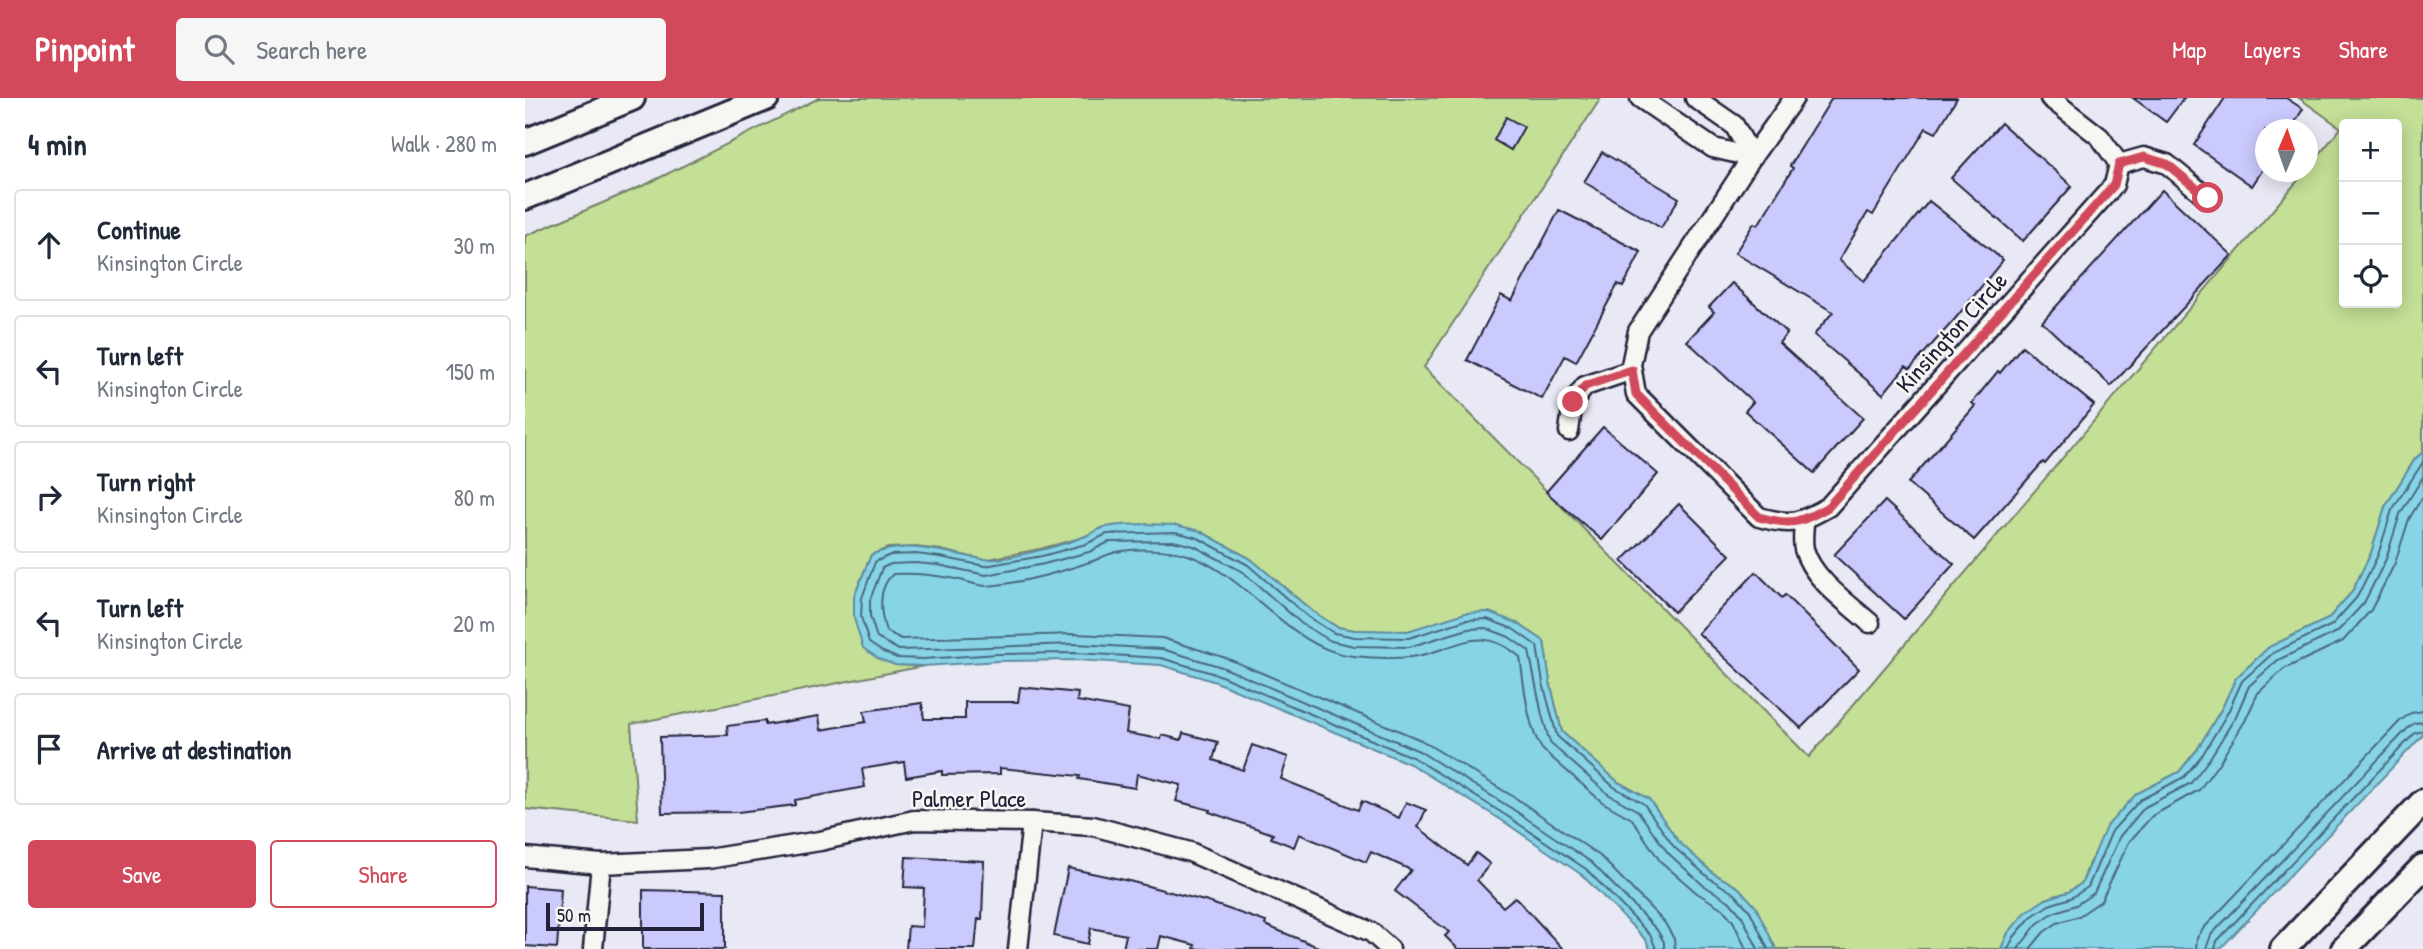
<!DOCTYPE html>
<html lang="en">
<head>
<meta charset="utf-8">
<style>
	:root { --surface:#fff; --page:#f6f6f7; --text:#1f2937; --muted:#747a83; --line:#e0e1e3; --accent:#d1495b }
	body { margin:0; font-family:"Patrick Hand",sans-serif; background:var(--page); color:var(--text) }
	.controls { position:absolute; right:21px; top:21px; display:grid; overflow:hidden; border-radius:7px; box-shadow:0 4px 18px #0003 }
	.controls button { width:63px; height:63px; display:grid; place-items:center; padding:0; border:0; border-bottom:2px solid var(--line); background:var(--surface); color:var(--text); font:35px sans-serif }
	.compass { position:absolute; left:1730px; top:21px; width:63px; height:63px; border-radius:50%; background:var(--surface); box-shadow:0 4px 18px #0003; rotate:2deg }
	.scale { position:absolute; left:21px; bottom:18px; width:158px; box-sizing:border-box; padding-left:7px; border:4px solid #22223b; border-top:0; font-size:19px; line-height:24px; white-space:nowrap; color:#22223b; -webkit-text-stroke:5px #f6f6f2; paint-order:stroke }
	.stop { position:absolute; width:21px; height:21px; margin:-16px; border:5px solid #d1495b; border-radius:50%; background:#fff }
	.stop.end { background:#d1495b; border-color:#fff; box-shadow:0 2px 7px #0008 }
	.list { margin:0; padding:0; list-style:none }
	h2 { display:flex; justify-content:space-between; align-items:center; height:91px; margin:0; padding:0 28px; font-size:30px }
	h2 small { font-size:23px; font-weight:400; color:var(--muted) }
	.list li { display:grid; grid-template-columns:46px 1fr auto; gap:21px; align-items:center; box-sizing:border-box; height:112px; margin:0 14px 14px; padding:0 14px; border:2px solid var(--line); border-radius:7px }
	.list b { display:block; font-size:26px; white-space:nowrap }
	.list p { margin:0; font-size:23px; white-space:nowrap; color:var(--muted) }
	.list em { font-size:23px; font-style:normal; color:var(--muted) }
	.actions { display:flex; gap:14px; padding:21px 28px }
	.actions a { flex:1; padding:16px 0; border:2px solid var(--accent); border-radius:7px; text-align:center; font-size:24px; color:var(--accent) }
	.actions .main { background:var(--accent); color:#fff }
	.icon { flex:none; width:38px; height:38px; fill:none; stroke:currentColor; stroke-width:2; stroke-linecap:round; stroke-linejoin:round }
	.map { position:relative; flex:none; width:1898px; height:851px; overflow:hidden }
	header { display:flex; align-items:center; gap:42px; box-sizing:border-box; height:98px; padding:0 35px; background:var(--accent); color:#fff }
	header strong { font-size:33px }
	nav { display:flex; gap:38px; margin-inline-start:auto; font-size:24px }
	.search { width:490px; height:63px; background:var(--page); display:flex; align-items:center; gap:18px; box-sizing:border-box; padding:0 24px; border-radius:7px; color:var(--muted); font-size:26px }
	main { display:flex }
	aside { flex:1; background:var(--surface) }
	.map>svg:first-child { display:block }
</style>
</head>
<body>
<header>
<strong>Pinpoint</strong>
<div class="search"><svg class="icon" aria-label="search" viewBox="0 0 24 24"><circle cx="10" cy="10" r="6"/><path d="M15 15l6 6"/></svg>Search here</div>
<nav><a>Map</a><a>Layers</a><a>Share</a></nav>
</header>
<main>
<aside>
<h2>4 min<small>Walk · 280 m</small></h2>
<ul class="list">
<li><svg class="icon" aria-label="ahead" viewBox="0 0 24 24"><path d="M12 20V5M6 11l6-6 6 6"/></svg><div><b>Continue</b><p>Kinsington Circle</p></div><em>30 m</em></li>
<li><svg class="icon" aria-label="left" viewBox="0 0 24 24"><path d="M17 20v-9H6M10 6l-5 5 5 5"/></svg><div><b>Turn left</b><p>Kinsington Circle</p></div><em>150 m</em></li>
<li><svg class="icon" aria-label="right" viewBox="0 0 24 24"><path d="M7 20v-9h11M14 6l5 5-5 5"/></svg><div><b>Turn right</b><p>Kinsington Circle</p></div><em>80 m</em></li>
<li><svg class="icon" aria-label="left" viewBox="0 0 24 24"><path d="M17 20v-9H6M10 6l-5 5 5 5"/></svg><div><b>Turn left</b><p>Kinsington Circle</p></div><em>20 m</em></li>
<li><svg class="icon" aria-label="arrive" viewBox="0 0 24 24"><path d="M6 21V4h12l-3 4 3 4H6"/></svg><div><b>Arrive at destination</b></div></li>
</ul>
<div class="actions"><a class="main">Save</a><a>Share</a></div>
</aside>
<div class="map">
<svg width="1898" height="851" viewBox="0 0 1898 851">
	<rect width="100%" height="100%" fill="#e9e9f5"/>
	<filter id="ink" filterUnits="userSpaceOnUse"><feTurbulence type="fractalNoise" baseFrequency=".0143" numOctaves="2"/><feDisplacementMap in="SourceGraphic" scale="14" xChannelSelector="R" yChannelSelector="G"/><feConvolveMatrix kernelMatrix="1 2 1 2 8 2 1 2 1" color-interpolation-filters="sRGB"/></filter>
	<g filter="url(#ink)">
		<path fill="#c4df96" stroke="#738068" stroke-width="2" fill-rule="evenodd" d="M294 0H1076L899 269 1284 659 1780 74H1783V70L1816 30 1774 0H1898V354L1890 361 1860 409 1846 455 1827 494 1803 521 1744 549 1711 580 1697 610 1672 652 1654 674 1611 696 1564 765 1557 785 1543 794 1521 801 1483 835 1476 851H1251L1231 810 1214 790 1188 775 1153 744 1124 701 1093 684 1037 634 1025 584 1019 543 992 525 907 526 883 533H860L830 532 812 529 787 513 726 461 675 433 579 429 559 439 515 451 459 462 416 452 391 449 363 450 346 457 329 499 370 567 399 568 106 626 113 722 0 711V138L122 86ZM1819 26H1872V205H1819Z"/>
		<g fill="#87d4e6" stroke="#5f8da2" stroke-width="2">
			<polygon points="1898,354 1898,637 1695,851 1476,851 1483,835 1501,814 1521,801 1543,794 1557,785 1581,729 1611,696 1654,674 1672,652 1697,610 1711,580 1744,549 1803,521 1827,494 1846,455 1860,409 1890,361"/>
			<path d="M616 426 651 427 675 433 726 461 787 513 812 529 830 532 883 533 940 515 964 514 992 525 1019 543 1025 584 1037 634 1093 684 1124 701 1154 744 1188 775 1214 790 1231 809 1251 851H1125L1121 842 1057 777 978 723 885 666 691 584 636 567 551 562 474 563 399 568 370 567 354 561 338 550 329 520V499L346 457C384 441 419 455 458 461 477 464 538 447 558 439 565 437 571 432 578 430 589 426 604 427 616 426Z"/>
		</g>
		<g fill="none" stroke-linecap="round" stroke-linejoin="round">
			<g stroke="#4a697f" stroke-width="2">
				<polyline points="1131,851 1126,838 1061,771 982,718 889,660 694,577 636,560 551,555 473,556 398,561 372,560 358,554 344,545 336,519 337,500 350,464 365,457 391,456 415,459 460,468 517,458 561,446 582,436 650,434 673,440 723,467 783,519 809,535 830,539 884,540 941,522 962,521 988,531 1012,548 1018,585 1032,638 1089,689 1119,706 1149,749 1184,780 1210,796 1225,813 1243,851"/>
				<polyline points="1139,851 1139,844 1132,832 1066,764 986,710 894,653 697,569 637,551 551,546 374,552 352,540 345,518 345,502 357,470 366,466 390,465 413,467 461,477 519,466 564,454 584,444 648,443 669,448 718,474 777,526 806,543 829,548 884,549 943,531 961,530 984,539 1004,553 1017,617 1025,645 1083,696 1113,713 1143,755 1178,787 1204,803 1217,818 1233,851"/>
				<path d="M1150 851 1149 841 1140 825 1075 758 992 701 896 642 701 560 637 540 550 536 376 541 361 533C355 515 352 490 368 476 390 475 410 477 431 481 441 483 452 488 462 488 497 485 533 475 565 464 572 462 578 458 585 456 603 449 645 451 663 457 724 478 766 552 828 558 846 560 867 561 886 559 930 554 952 522 995 559 999 585 1002 629 1017 651L1077 704 1107 721 1135 763 1172 795 1198 811 1208 823 1221 851"/>
				<polyline points="1483,851 1489,839 1506,819 1524,807 1546,800 1563,789 1587,733 1615,702 1659,679 1678,656 1703,614 1717,583 1748,555 1807,527 1832,499 1853,457 1867,412 1898,364"/>
				<polyline points="1493,851 1512,826 1528,815 1551,807 1569,795 1595,738 1620,709 1666,685 1685,660 1711,618 1724,588 1753,562 1812,534 1839,505 1861,461 1875,416 1898,379"/>
				<polyline points="1505,851 1519,834 1532,825 1554,818 1576,803 1604,744 1627,718 1674,692 1694,665 1720,623 1733,595 1759,571 1818,543 1846,512 1870,465 1884,421 1898,398"/>
				<polyline points="1671,851 1672,840 1678,831 1876,622 1886,615 1898,613"/>
				<polyline points="1681,851 1686,837 1884,629 1890,625 1898,624"/>
				<polyline points="1690,851 1692,843 1890,635 1898,633"/>
			</g>
		</g>
		<g fill="#cbcafd" stroke="#22223b" stroke-width="2">
			<polygon points="1307,0 1432,0 1411,35 1401,30 1348,117 1343,114 1314,162 1339,183 1404,103 1478,162 1430,221 1385,271 1381,268 1358,296 1289,237 1308,214 1210,155 1229,125 1233,127 1268,70 1265,68"/>
			<polygon points="1608,0 1659,0 1641,24"/>
			<polygon points="1700,0 1761,0 1778,11 1765,32 1740,32 1740,68 1727,88 1669,47"/>
			<polygon points="981,19 999,29 986,52 969,42"/>
			<polygon points="1476,25 1547,88 1498,143 1426,80"/>
			<polygon points="1077,54 1154,100 1136,130 1059,84"/>
			<polygon points="1637,92 1707,157 1586,288 1517,224"/>
			<polygon points="1034,112 1116,154 1098,189 1093,186 1051,264 1040,258 1017,301 942,262 976,197 987,203"/>
			<polygon points="1207,185 1262,235 1254,245 1338,320 1289,375 1220,313 1228,304 1162,243 1189,214 1184,209"/>
			<polygon points="1497,248 1569,307 1520,366 1518,364 1449,442 1383,385 1450,308 1447,305 1473,273 1475,275"/>
			<polygon points="1078,329 1133,376 1077,442 1021,394"/>
			<polygon points="1360,403 1429,466 1379,521 1309,457"/>
			<polygon points="1154,406 1205,457 1149,514 1097,463"/>
			<polygon points="1231,474 1257,500 1260,497 1334,571 1276,630 1173,535"/>
			<polygon points="495,589 553,595 552,603 604,612 601,635 636,641 637,637 656,642 658,635 693,644 688,662 718,672 727,647 763,659 756,681 833,712 837,703 874,720 881,704 901,712 893,729 942,767 951,755 965,766 952,782 978,809 990,799 1038,851 933,851 920,838 924,834 870,793 886,772 846,754 841,764 774,736 769,749 746,740 748,736 684,714 685,712 651,703 656,687 612,676 610,690 554,681 555,678 475,670 475,676 417,677 417,673 381,679 379,664 337,671 340,689 270,702 270,707 213,714 137,715 135,639 203,637 202,628 240,623 240,627 294,618 296,632 341,624 339,613 397,605 399,621 440,621 440,604 493,604"/>
			<polygon points="381,759 459,763 457,821 453,821 450,851 381,851 383,828 397,829 399,790 379,789"/>
			<polygon points="543,770 604,783 683,804 741,824 740,827 798,851 669,851 670,847 636,838 633,851 598,851 601,837 566,830 563,846 529,838"/>
			<polygon points="0,788 36,791 32,850 0,848"/>
			<polygon points="118,792 200,794 200,851 118,851"/>
		</g>
		<g fill="none" stroke-linecap="round" stroke-linejoin="round">
			<g stroke="#22223b" stroke-width="23">
				<g id="street">
					<polyline points="1115,0 1188,50 1227,59"/>
					<polyline points="1170,0 1209,27 1227,59"/>
					<path d="M1269 0 1227 59 1113 233 1106 267 1111 296 1234 419C1266 428 1275 425 1303 409L1589 87 1594 66 1575 39 1525 0"/>
					<polyline points="1594,66 1619,59 1642,66 1683,100"/>
					<polyline points="1044,333 1048,304 1060,288 1107,272"/>
					<path d="M1279 423C1279 431 1277 442 1279 451 1287 481 1323 505 1345 525"/>
					<polyline points="0,759 76,766 183,761 295,743 389,722 507,724 568,728 665,754 846,834 865,851"/>
					<polyline points="68,851 76,766"/>
					<polyline points="493,851 507,724"/>
				</g>
			</g>
			<g stroke="#22223b" stroke-width="30">
				<g id="secondary">
					<polyline points="0,44 107,0"/>
					<polyline points="0,99 241,0"/>
					<polyline points="1758,851 1898,704"/>
					<polyline points="1819,851 1898,769"/>
				</g>
			</g>
			<use href="#street" stroke="#f6f6f2" stroke-width="18"/>
			<use href="#secondary" stroke="#f6f6f2" stroke-width="24"/>
		</g>
	</g>
	<g fill="none" stroke-linecap="round" stroke-linejoin="round" filter="url(#ink)">
		<path stroke="#d1495b" stroke-width="9" d="M1048 304 1060 288 1107 272 1111 296 1234 419C1266 428 1275 425 1303 409L1589 87 1594 66 1619 59 1642 66 1683 100"/>
	</g>
	<g text-anchor="middle" dominant-baseline="central" stroke-width="5" stroke-linejoin="round" paint-order="stroke">
		<g font-size="24" fill="#22223b" stroke="#f6f6f2">
			<text transform="translate(1426 234) rotate(-48)">Kinsington Circle</text>
			<text x="444" y="700">Palmer Place</text>
		</g>
	</g>
</svg>
<div class="controls">
<button>+</button>
<button>−</button>
<button><svg class="icon" aria-label="locate" viewBox="0 0 24 24"><circle cx="12" cy="12" r="6"/><path d="M12 2v4M12 18v4M2 12h4M18 12h4"/></svg></button>
</div>
<svg class="compass" viewBox="-18 -18 36 36"><path d="M0-13l5 13h-10z" fill="#e53935"/><path d="M0 13l5-13h-10z" fill="#747a83"/></svg>
<div class="scale">50 m</div>
<div class="stop" style="left:1683px;top:100px"></div>
<div class="stop end" style="left:1048px;top:304px"></div>
</div>
</main>
</body>
</html>
